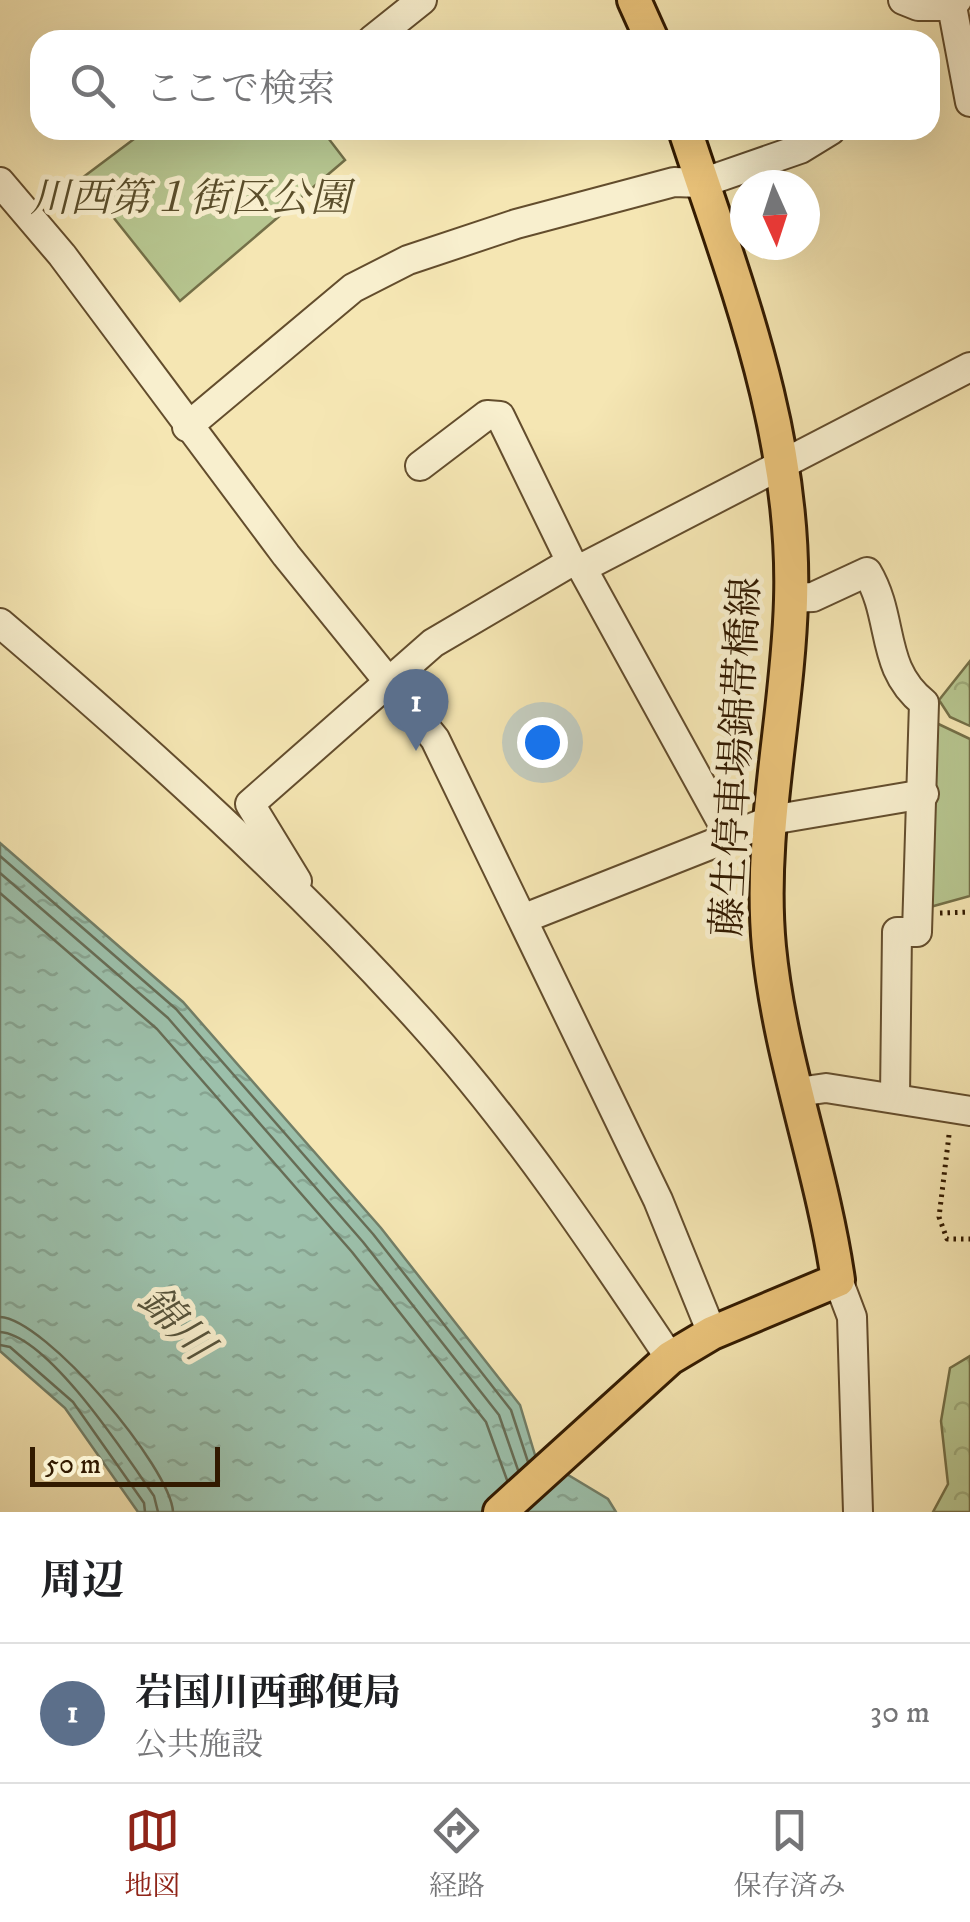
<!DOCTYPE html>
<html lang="ja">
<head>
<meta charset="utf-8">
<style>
	:root { --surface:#fff; --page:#f2f2f2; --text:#202124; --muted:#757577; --line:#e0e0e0; --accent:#8f2418 }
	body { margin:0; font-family:"IM FELL DW Pica","Noto Serif JP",serif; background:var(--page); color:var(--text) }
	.compass { position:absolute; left:730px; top:170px; width:90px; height:90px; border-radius:50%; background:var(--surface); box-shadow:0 10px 40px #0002; rotate:177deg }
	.scale { position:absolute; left:30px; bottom:25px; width:190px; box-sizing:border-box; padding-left:10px; border:5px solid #321a00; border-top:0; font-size:28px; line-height:35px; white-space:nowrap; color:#321a00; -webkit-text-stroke:8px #f8efce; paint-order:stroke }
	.you { position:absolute; left:542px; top:742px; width:35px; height:35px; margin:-25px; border:8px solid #fff; border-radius:50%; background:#1a73e8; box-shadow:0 0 0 15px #1a73e833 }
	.badge { display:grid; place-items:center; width:65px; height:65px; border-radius:50%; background:var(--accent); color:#fff; font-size:32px; font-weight:700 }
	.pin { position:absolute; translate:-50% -82px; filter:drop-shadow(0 2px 5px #0008) }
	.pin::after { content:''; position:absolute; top:52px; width:35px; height:30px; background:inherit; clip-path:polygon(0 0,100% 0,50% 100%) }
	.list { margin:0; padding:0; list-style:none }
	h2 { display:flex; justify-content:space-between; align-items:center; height:130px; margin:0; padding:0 40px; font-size:42px }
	h2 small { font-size:32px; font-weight:400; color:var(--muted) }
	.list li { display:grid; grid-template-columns:65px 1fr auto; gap:30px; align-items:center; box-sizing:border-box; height:140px; padding:0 40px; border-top:2px solid var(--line) }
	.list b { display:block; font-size:38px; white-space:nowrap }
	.list p { margin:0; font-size:32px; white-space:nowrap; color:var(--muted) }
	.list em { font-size:32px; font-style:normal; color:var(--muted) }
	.icon { flex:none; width:55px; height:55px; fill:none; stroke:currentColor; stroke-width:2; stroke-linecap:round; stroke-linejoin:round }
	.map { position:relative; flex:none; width:970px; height:1512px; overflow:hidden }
	.search { position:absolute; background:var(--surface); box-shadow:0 10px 40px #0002; left:30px; right:30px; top:30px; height:110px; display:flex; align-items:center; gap:25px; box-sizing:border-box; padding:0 35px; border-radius:30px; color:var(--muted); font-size:38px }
	.sheet { height:270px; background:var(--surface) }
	nav { display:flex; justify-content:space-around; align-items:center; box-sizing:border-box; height:140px; border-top:2px solid var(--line); background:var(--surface); font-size:28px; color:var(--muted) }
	nav a { display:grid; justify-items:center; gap:5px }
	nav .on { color:var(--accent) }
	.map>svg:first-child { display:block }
</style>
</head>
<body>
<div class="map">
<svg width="970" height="1512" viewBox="0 0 970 1512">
	<defs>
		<pattern id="forest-crowns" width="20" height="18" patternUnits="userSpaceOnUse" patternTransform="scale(2.5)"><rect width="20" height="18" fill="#b7c690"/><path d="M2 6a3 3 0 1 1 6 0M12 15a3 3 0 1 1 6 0" fill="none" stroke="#9eaa7a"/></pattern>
		<pattern id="water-ripples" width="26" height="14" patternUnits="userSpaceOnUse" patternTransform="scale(2.5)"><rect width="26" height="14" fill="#9cc0ab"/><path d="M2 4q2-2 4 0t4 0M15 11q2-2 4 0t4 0" fill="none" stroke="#87a491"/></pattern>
	</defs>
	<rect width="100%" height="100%" fill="#f5e6b3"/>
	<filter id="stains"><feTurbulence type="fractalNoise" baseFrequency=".002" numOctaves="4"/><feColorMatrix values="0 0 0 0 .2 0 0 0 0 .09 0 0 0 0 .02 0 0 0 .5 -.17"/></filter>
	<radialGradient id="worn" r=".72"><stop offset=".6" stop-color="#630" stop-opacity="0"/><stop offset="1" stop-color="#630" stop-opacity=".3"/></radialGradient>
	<g fill="url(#forest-crowns)" stroke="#747048" stroke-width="2.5">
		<polygon points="970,661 970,726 950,717 939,700"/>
		<polygon points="970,1356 970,1512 933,1512 948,1484 941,1421 950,1368"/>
	</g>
	<g fill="#b7c690" stroke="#747048" stroke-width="2.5">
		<polygon points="146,130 322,130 345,160 180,301 82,178"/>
		<polygon points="930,720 970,739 970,896 930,907"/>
	</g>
	<polygon fill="url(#water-ripples)" stroke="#727e67" stroke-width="2.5" points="0,843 183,1002 381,1228 520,1405 535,1455 608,1499 616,1512 138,1512 65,1408 0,1351"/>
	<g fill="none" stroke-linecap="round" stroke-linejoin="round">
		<g stroke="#676d56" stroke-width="2.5">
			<polyline points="0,856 176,1009 373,1234 511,1410 528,1462"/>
			<polyline points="0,873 168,1018 363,1242 499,1415 518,1470"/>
			<polyline points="0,893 157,1029 352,1252 486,1422 507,1480"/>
			<path d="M0 1317C46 1319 171 1468 173 1512"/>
			<path d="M0 1332C48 1335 127 1457 154 1496L158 1512"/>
			<polyline points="0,1345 10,1347 73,1402 144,1503 145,1512"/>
		</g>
		<g stroke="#634d2d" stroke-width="32">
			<g id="minor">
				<polyline points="903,0 918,6 952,6 957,0"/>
				<polyline points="952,6 970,102"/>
				<polyline points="372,40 422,0"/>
				<polyline points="0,182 62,255 286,555 435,739 658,1200 712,1333"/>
				<polyline points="187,427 353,288 408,260 516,224 674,182 702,183 800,149 831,130"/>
				<polyline points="420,466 487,415 500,416 571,562 582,568 730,837 771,820 924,794"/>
				<polyline points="582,568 970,367"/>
				<path d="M791 598 813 597 867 572C895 619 879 667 924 703L917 932H897L895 1096"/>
				<path d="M0 623C147 748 293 880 423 1024 515 1126 594 1244 670 1358"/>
				<polyline points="297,881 250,804 433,643 571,562"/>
				<polyline points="525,918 730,837"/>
				<polyline points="798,1092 826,1088 970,1111"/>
				<polyline points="838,1280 852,1317 858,1512"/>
			</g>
		</g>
		<g stroke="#321a00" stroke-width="38">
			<g id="major">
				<polyline points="634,0 652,40"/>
				<path d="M500 1512 670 1358 712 1333 838 1280C822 1168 780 1060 769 947 758 832 788 715 791 600 796 434 736 285 685 130"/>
			</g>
		</g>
		<g stroke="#321a00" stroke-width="5" stroke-dasharray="2.5 5" stroke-linecap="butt">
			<polyline points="940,913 970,912"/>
			<polyline points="949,1135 939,1217 947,1239 970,1239"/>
		</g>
		<use href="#minor" stroke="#f8efce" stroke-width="28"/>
		<use href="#major" stroke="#eac37a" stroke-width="32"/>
	</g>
	<g text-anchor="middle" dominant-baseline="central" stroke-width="10" stroke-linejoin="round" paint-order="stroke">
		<g font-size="40" font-style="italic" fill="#5a4e2b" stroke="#f8efce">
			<text x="190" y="200">川西第１街区公園</text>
		</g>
		<g font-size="40" fill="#321a00" stroke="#f8efce">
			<text transform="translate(738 757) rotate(-87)">藤生停車場錦帯橋線</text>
		</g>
		<g font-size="42" font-style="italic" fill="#57543c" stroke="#f8efce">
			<text transform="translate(175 1324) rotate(46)">錦川</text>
		</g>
	</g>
	<rect width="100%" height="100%" filter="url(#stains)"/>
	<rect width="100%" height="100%" fill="url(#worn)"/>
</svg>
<svg class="compass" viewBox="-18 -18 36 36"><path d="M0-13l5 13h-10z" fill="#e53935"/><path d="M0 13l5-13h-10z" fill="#757577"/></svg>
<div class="scale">50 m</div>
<div class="you"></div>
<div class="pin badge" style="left:416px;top:751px;background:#5c6f8a">1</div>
<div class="search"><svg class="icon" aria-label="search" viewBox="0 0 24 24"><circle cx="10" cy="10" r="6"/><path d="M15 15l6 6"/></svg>ここで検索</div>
</div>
<section class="sheet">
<h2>周辺<small></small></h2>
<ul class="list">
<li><span class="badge" style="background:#5c6f8a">1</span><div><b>岩国川西郵便局</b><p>公共施設</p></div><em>30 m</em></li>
</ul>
</section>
<nav>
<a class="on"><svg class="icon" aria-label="map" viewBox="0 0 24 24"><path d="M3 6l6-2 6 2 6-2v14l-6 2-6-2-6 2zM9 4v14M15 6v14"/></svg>地図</a>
<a><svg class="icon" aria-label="directions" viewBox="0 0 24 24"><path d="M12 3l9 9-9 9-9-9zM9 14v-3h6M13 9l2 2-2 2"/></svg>経路</a>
<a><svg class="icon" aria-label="saved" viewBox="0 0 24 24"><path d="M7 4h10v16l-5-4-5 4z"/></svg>保存済み</a>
</nav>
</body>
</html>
